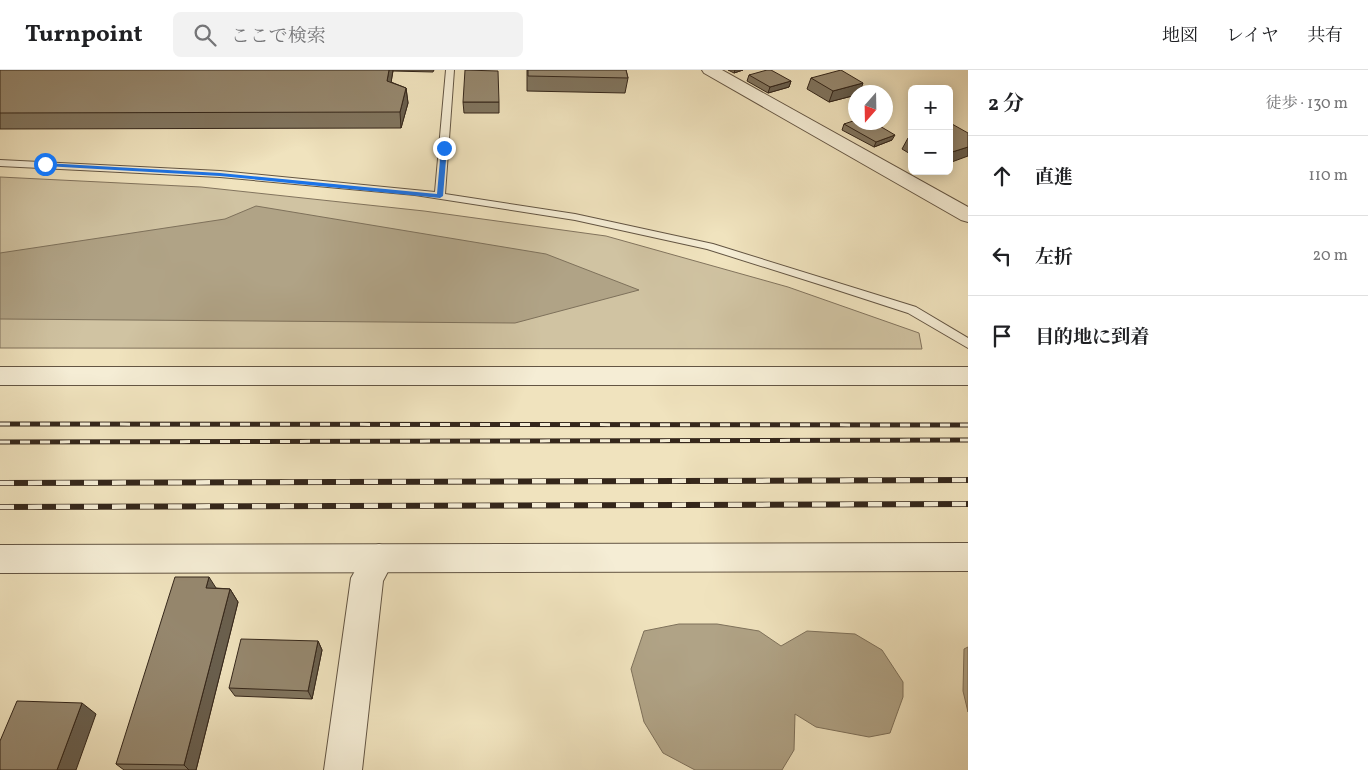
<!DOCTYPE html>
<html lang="ja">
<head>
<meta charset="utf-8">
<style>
	:root { --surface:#fff; --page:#f2f2f2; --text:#202124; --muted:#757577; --line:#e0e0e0 }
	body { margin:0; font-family:Vollkorn,"Noto Serif JP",serif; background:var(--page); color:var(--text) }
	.controls { position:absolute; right:15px; top:15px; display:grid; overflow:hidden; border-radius:8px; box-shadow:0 2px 12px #0003 }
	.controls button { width:45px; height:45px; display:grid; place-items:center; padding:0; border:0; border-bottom:1px solid var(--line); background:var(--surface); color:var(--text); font:25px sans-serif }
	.compass { position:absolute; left:848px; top:15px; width:45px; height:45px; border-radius:50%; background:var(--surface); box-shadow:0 2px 12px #0003; rotate:200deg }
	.stop { position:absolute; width:15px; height:15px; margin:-11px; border:4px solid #1a73e8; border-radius:50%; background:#fff }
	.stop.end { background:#1a73e8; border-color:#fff; box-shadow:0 1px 5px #0008 }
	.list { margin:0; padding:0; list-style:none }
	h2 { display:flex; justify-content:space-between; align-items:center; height:65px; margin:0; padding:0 20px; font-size:21px }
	h2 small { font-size:16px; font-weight:400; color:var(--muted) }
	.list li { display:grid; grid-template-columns:32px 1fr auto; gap:15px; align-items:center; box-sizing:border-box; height:80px; padding:0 20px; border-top:1px solid var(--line) }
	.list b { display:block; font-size:19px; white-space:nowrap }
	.list em { font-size:16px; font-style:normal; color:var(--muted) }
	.icon { flex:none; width:28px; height:28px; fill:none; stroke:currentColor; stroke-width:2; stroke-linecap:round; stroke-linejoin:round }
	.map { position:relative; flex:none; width:968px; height:700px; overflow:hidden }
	header { display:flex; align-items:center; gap:30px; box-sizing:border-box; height:70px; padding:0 25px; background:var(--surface); border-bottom:1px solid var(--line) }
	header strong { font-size:24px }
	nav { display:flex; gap:28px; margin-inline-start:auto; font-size:18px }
	.search { width:350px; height:45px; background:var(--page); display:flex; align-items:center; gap:12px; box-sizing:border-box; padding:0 18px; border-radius:8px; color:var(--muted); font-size:19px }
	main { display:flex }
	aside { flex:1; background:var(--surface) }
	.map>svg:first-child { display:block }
</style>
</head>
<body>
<header>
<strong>Turnpoint</strong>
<div class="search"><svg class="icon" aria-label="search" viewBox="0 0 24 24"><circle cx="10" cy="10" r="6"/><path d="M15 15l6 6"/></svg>ここで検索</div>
<nav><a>地図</a><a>レイヤ</a><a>共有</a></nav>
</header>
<main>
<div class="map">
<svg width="968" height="700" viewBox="0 0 968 700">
	<rect width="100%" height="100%" fill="#f0e3be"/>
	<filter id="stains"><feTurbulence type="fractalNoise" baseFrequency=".004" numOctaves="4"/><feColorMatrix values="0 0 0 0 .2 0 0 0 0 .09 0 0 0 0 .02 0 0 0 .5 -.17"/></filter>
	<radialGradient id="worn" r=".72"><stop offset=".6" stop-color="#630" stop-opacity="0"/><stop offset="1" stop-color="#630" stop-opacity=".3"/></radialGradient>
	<polygon fill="#d0c3a2" stroke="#82745e" points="0,107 201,117 424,141 606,166 788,217 919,263 922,279 0,278"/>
	<g fill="#b0a386" stroke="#7e715b">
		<polygon points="256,136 546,184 639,220 515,253 0,249 0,183 225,149"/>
		<polygon points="679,554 717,554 759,561 781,576 807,561 855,564 882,580 903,612 903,627 890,663 869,667 816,657 795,644 794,680 782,700 695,700 663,683 644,652 631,599 644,561"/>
		<polygon points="968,577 968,642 963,621 964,579"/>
	</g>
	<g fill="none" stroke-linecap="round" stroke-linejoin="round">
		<g stroke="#635543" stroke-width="2">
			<polygon id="service" points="446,0 454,0 445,124 575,144 713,174 916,237 968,268 968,278 908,243 831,218 707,179 575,150 415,125 220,107 0,96 0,90 220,101 435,122"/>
		</g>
		<g stroke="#635543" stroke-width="2">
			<g id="minor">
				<polygon points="702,0 722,0 968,137 968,152 961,150 704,3"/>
				<polygon points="379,474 390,478 395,488 383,511 362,700 324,700 351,508 368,478"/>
			</g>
		</g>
		<g stroke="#635543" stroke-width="2">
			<g id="tertiary">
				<rect x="0" y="297" width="968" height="18"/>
				<polygon points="968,473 968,501 0,503 0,475"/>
			</g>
		</g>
		<use href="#service" fill="#f5edd5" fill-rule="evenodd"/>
		<use href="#minor" fill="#f5edd5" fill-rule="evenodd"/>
		<use href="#tertiary" fill="#f5edd5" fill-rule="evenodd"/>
		<g stroke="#34261a" stroke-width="5">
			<g id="rail-far1">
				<polyline points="0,354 968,355"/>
				<polyline points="0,372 968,370"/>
			</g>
		</g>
		<g stroke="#34261a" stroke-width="6">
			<g id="rail">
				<polyline points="0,413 968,410"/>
				<polyline points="0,437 968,434"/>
			</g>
		</g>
		<use href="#rail-far1" stroke="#f5edd5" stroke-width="3" stroke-dasharray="10" stroke-linecap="butt"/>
		<use href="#rail" stroke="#f5edd5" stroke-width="4.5" stroke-dasharray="14" stroke-linecap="butt"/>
	</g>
	<g fill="#81755f" stroke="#34261a">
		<polygon points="0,0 434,0 433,2 393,1 391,12 406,18 408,33 401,58 0,59"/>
		<polygon points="527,0 626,0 628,8 625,23 527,21"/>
		<polygon points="728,0 743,0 734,3"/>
		<polygon points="749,5 791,11 789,17 768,23 747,11"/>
		<polygon points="811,8 856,22 856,25 829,32 807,19"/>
		<polygon points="463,32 499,32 499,43 464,43"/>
		<polygon points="844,54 892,70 874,77 842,60"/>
		<polygon points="912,66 912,85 902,79 908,68"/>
		<polygon points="216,518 230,519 238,532 196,700 124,700 116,694"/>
		<polygon points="318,571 322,580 312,629 235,626 229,618"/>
	</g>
	<g fill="#695f4e" stroke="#34261a">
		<polygon points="389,0 393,0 389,26 387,11"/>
		<polygon points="735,0 743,0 734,3"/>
		<polygon points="791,11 789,17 768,23 770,17"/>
		<polygon points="863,13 860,22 856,22 856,25 829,32 833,21"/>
		<polygon points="406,18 408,33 401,58 400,42"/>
		<polygon points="895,65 892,70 874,77 876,72"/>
		<polygon points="968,77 968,86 949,93 949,83"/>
		<polygon points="209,507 218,521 206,518"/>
		<polygon points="230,519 238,532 196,700 189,700 184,695"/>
		<polygon points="318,571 322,580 312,629 308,621"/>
		<polygon points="82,633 96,644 76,700 57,700"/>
	</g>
	<g fill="#96886f" stroke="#34261a">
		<polygon points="0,0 389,0 387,11 406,18 400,42 0,43"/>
		<polygon points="465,0 498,1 499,32 463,32"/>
		<polygon points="528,0 626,0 628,8 528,6"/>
		<polygon points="767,0 771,0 791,11 770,17 749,5"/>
		<polygon points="841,0 863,13 833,21 811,8"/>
		<polygon points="856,50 856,52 873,52 895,65 876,72 844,54"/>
		<polygon points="952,54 968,63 968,77 949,83 949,55"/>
		<polygon points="912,66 912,70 908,68"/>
		<polygon points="175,507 209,507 206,518 230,519 184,695 116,694"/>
		<polygon points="241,569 318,571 308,621 229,618"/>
		<polygon points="17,631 82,633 57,700 0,700 0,671"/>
	</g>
	<polygon fill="#1a73e8" points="444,76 447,78 443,126 440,128 220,106 45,96 43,94 45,93 220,103 437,124 441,78"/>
	<rect width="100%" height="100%" filter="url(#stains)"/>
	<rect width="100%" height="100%" fill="url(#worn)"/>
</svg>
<div class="controls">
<button>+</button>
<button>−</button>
</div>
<svg class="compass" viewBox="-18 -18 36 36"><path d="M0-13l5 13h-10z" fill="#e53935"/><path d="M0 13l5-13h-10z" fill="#757577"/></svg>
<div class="stop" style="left:45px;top:94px"></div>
<div class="stop end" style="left:444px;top:78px"></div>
</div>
<aside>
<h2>2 分<small>徒歩 · 130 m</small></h2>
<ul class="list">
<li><svg class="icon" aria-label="ahead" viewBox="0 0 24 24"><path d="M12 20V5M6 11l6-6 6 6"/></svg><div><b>直進</b></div><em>110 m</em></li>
<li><svg class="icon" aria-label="left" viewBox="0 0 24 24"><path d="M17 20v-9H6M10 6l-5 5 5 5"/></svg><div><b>左折</b></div><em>20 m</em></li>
<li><svg class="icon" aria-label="arrive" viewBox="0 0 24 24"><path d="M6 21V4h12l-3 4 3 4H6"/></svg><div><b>目的地に到着</b></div></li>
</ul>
</aside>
</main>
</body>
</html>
